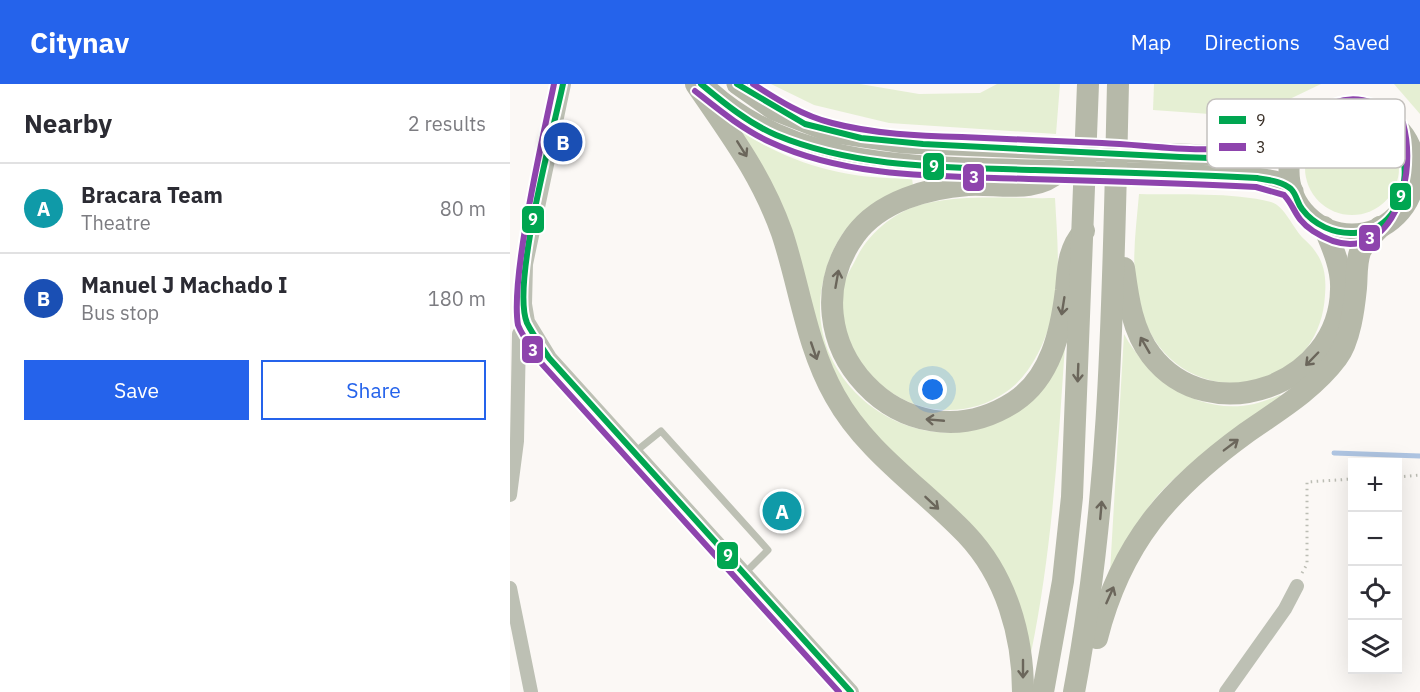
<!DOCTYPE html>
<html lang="en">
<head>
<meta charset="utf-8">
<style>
	:root { --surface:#fff; --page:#f7f7f7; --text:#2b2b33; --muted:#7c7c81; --line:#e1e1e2; --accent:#2563eb }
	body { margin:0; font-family:"IBM Plex Sans",sans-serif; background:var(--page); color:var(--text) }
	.controls { position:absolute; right:18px; bottom:18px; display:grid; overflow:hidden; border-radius:0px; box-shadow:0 6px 24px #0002 }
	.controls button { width:54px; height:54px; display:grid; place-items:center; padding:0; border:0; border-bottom:2px solid var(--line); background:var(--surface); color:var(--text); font:30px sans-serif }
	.you { position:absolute; left:423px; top:306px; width:21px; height:21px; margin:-15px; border:4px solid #fff; border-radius:50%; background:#1a73e8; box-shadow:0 0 0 9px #1a73e833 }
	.badge { display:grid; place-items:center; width:39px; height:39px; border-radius:50%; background:var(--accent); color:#fff; font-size:20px; font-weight:700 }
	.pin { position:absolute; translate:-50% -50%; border:3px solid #fff; box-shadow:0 2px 6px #0006 }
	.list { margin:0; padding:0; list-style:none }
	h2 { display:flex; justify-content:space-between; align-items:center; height:78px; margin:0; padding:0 24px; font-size:26px }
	h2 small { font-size:20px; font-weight:400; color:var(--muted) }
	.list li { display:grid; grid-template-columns:39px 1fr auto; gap:18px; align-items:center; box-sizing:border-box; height:90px; padding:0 24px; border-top:2px solid var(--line) }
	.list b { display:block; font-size:22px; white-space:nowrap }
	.list p { margin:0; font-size:20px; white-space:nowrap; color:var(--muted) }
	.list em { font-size:20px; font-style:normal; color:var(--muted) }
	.actions { display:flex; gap:12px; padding:18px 24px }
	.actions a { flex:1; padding:14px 0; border:2px solid var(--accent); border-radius:0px; text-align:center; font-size:21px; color:var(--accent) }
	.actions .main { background:var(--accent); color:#fff }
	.icon { flex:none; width:33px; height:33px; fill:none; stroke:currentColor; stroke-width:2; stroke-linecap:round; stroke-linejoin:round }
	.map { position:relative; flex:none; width:910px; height:608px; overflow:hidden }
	header { display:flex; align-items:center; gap:36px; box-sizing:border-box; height:84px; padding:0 30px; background:var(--accent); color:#fff }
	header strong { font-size:28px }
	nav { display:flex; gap:33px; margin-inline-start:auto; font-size:21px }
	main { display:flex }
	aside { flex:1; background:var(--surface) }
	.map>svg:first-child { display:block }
</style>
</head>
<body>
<header>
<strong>Citynav</strong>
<nav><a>Map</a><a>Directions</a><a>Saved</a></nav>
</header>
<main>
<aside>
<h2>Nearby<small>2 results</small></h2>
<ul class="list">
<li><span class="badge" style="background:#0f9aa8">A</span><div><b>Bracara Team</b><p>Theatre</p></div><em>80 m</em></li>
<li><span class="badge" style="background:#1a4fb4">B</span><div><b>Manuel J Machado I</b><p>Bus stop</p></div><em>180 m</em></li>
</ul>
<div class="actions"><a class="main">Save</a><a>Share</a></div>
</aside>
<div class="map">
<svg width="910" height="608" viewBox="0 0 910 608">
	<rect width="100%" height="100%" fill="#fbf8f5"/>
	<g fill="#e5efd3">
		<polygon points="261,0 350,0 409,10 470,9 487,0 550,0 546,50 379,39 304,21"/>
		<polygon points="644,0 811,0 742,33 643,26"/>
		<polygon points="884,0 910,0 910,30"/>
		<circle cx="842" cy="84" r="47"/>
		<path d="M229 46C283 81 338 96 402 94L403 102C385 113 355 126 341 140 330 150 321 169 317 183 277 299 417 398 515 322 529 311 544 277 555 261 548 365 542 467 521 569L505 515 336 317Z"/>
		<path d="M629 110C669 111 723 108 761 118 775 122 783 145 794 155 812 171 817 187 815 211 809 321 656 333 629 219 620 183 626 146 629 110Z"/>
		<path d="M545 114C547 153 552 198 541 236 534 261 519 293 496 308 438 348 361 318 338 253 333 236 329 218 334 200 336 192 342 183 346 175 359 148 387 125 418 119 458 110 504 115 545 114Z"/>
		<path d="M614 250C639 296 689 332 744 320 753 318 762 314 770 311L773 314C732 344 683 372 649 410 629 433 615 462 600 488Z"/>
	</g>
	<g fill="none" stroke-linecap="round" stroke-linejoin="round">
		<polyline stroke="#aec4e1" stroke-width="5" points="824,369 910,372"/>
		<g stroke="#bcbdb4" stroke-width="3" stroke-dasharray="1.5 4.5" stroke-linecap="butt">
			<polyline points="888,393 910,391"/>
			<polyline points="792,489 797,480 797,398 842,395"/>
		</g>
		<polyline stroke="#bdc0b4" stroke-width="7" points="125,368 151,347 258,466 234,490"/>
		<g stroke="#bdc0b4" stroke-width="14">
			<polyline points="0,411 7,357 9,250 17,238"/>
			<polyline points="0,504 21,608"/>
			<polyline points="716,608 775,525 787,502"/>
		</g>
		<polyline stroke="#bdc0b4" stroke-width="16" points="53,0 15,180 14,220 17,238 39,274 341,608"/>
		<g stroke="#b4b7a8" stroke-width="21">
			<path d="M192 0C280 87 409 82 523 86 598 88 672 90 747 94L765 97 783 107"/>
			<polyline points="227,0 264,26 320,48 394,59 696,71 748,70 790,52"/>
			<circle cx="842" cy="87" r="63"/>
		</g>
		<g stroke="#b6b9a9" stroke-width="22">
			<path d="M186 0C220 50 251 90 272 149 290 203 296 261 325 312 356 368 412 404 456 450 496 492 513 551 513 608"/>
			<path d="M549 87C527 110 487 99 458 101 418 104 370 117 345 151 270 255 394 389 504 318 541 294 551 247 556 206 558 184 558 165 574 147"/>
			<path d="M614 184C618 214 622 246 641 271 700 348 830 301 831 205 832 184 822 162 814 143"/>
			<path d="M587 554C611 459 659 405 736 349 769 326 803 306 827 274 840 257 844 224 846 204 847 192 846 179 850 168 854 158 864 150 870 143"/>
			<polyline points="533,608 553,497 562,413 578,0"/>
			<path d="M564 608C602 407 603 204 608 0"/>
		</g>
		<g stroke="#fff" stroke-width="10">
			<g id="bus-1">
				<path d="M53 0C43 48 1 200 17 239 23 251 32 263 39 274L341 608"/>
				<path d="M191 0C214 19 238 39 266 51 348 85 438 83 525 86 599 88 673 90 747 94 758 96 772 97 781 105 787 111 787 119 792 125 804 141 824 150 844 149 910 147 910 38 853 25 823 19 811 38 789 52 779 59 767 64 756 68 729 76 698 74 670 73L413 60 351 54 295 40 227 0"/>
			</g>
		</g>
		<g stroke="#fff" stroke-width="10">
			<g id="bus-2">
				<path d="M44 0C33 53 0 194 8 241 13 254 25 268 32 280L329 608"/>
				<path d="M185 7C209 26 232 45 260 58 339 95 434 92 519 95 595 97 670 99 746 103L774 111C786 124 784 134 803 147 875 194 910 102 893 39 886 29 874 23 863 19 814 1 790 53 746 61 695 71 642 61 592 59 545 57 499 55 452 53 409 52 364 50 322 39 293 32 268 16 243 0"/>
			</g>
		</g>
		<use href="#bus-1" stroke="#00a651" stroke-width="6"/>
		<use href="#bus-2" stroke="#8e44ad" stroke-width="6"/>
	</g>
	<defs><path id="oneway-shaft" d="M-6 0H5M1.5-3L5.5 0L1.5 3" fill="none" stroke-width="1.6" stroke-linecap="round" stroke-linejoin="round" transform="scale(1.5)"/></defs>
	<g stroke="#6b665b">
		<use href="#oneway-shaft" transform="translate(232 65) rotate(58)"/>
		<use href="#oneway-shaft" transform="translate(327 195) rotate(-80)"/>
		<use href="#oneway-shaft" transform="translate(553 222) rotate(99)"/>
		<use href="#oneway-shaft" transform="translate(635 261) rotate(-120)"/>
		<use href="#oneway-shaft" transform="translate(304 267) rotate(71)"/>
		<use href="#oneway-shaft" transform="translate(802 275) rotate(134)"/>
		<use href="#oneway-shaft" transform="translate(568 289) rotate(92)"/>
		<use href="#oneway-shaft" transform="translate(425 336) rotate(-175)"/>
		<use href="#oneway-shaft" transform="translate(721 361) rotate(-37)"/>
		<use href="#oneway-shaft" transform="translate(422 419) rotate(43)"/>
		<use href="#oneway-shaft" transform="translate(591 426) rotate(-85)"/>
		<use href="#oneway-shaft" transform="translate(600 511) rotate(-66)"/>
		<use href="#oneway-shaft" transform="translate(513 585) rotate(90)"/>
	</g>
	<rect x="697" y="15" width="198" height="69" rx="9" fill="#fff" stroke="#c4c1be" stroke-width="1.5"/>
	<rect x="709" y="32" width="27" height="8" fill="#00a651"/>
	<rect x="709" y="59" width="27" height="8" fill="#8e44ad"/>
	<g font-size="16" fill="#392f27">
		<text x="746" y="42">9</text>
		<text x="746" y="69">3</text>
	</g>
	<g stroke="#fff" stroke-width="2">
		<rect x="412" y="68" width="23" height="29" rx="6" fill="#00a651"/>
		<rect x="452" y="79" width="23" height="29" rx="6" fill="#8e44ad"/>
		<rect x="879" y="98" width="23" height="29" rx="6" fill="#00a651"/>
		<rect x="11" y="121" width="24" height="29" rx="6" fill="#00a651"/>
		<rect x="848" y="140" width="23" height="28" rx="6" fill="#8e44ad"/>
		<rect x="11" y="251" width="23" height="29" rx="6" fill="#8e44ad"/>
		<rect x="206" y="457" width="23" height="29" rx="6" fill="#00a651"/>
	</g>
	<g font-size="16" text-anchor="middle" font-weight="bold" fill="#fff">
		<text x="424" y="88">9</text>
		<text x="464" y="99">3</text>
		<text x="891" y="118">9</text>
		<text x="23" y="141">9</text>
		<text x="860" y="160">3</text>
		<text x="23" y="272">3</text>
		<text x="218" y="477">9</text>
	</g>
</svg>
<div class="controls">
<button>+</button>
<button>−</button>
<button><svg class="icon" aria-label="locate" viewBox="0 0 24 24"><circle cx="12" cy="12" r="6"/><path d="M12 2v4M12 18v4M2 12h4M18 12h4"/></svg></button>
<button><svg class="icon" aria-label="layers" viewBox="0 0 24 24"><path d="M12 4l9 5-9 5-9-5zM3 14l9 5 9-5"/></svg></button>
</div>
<div class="you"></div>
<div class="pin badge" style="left:272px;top:427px;background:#0f9aa8">A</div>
<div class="pin badge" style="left:53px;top:58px;background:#1a4fb4">B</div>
</div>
</main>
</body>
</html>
